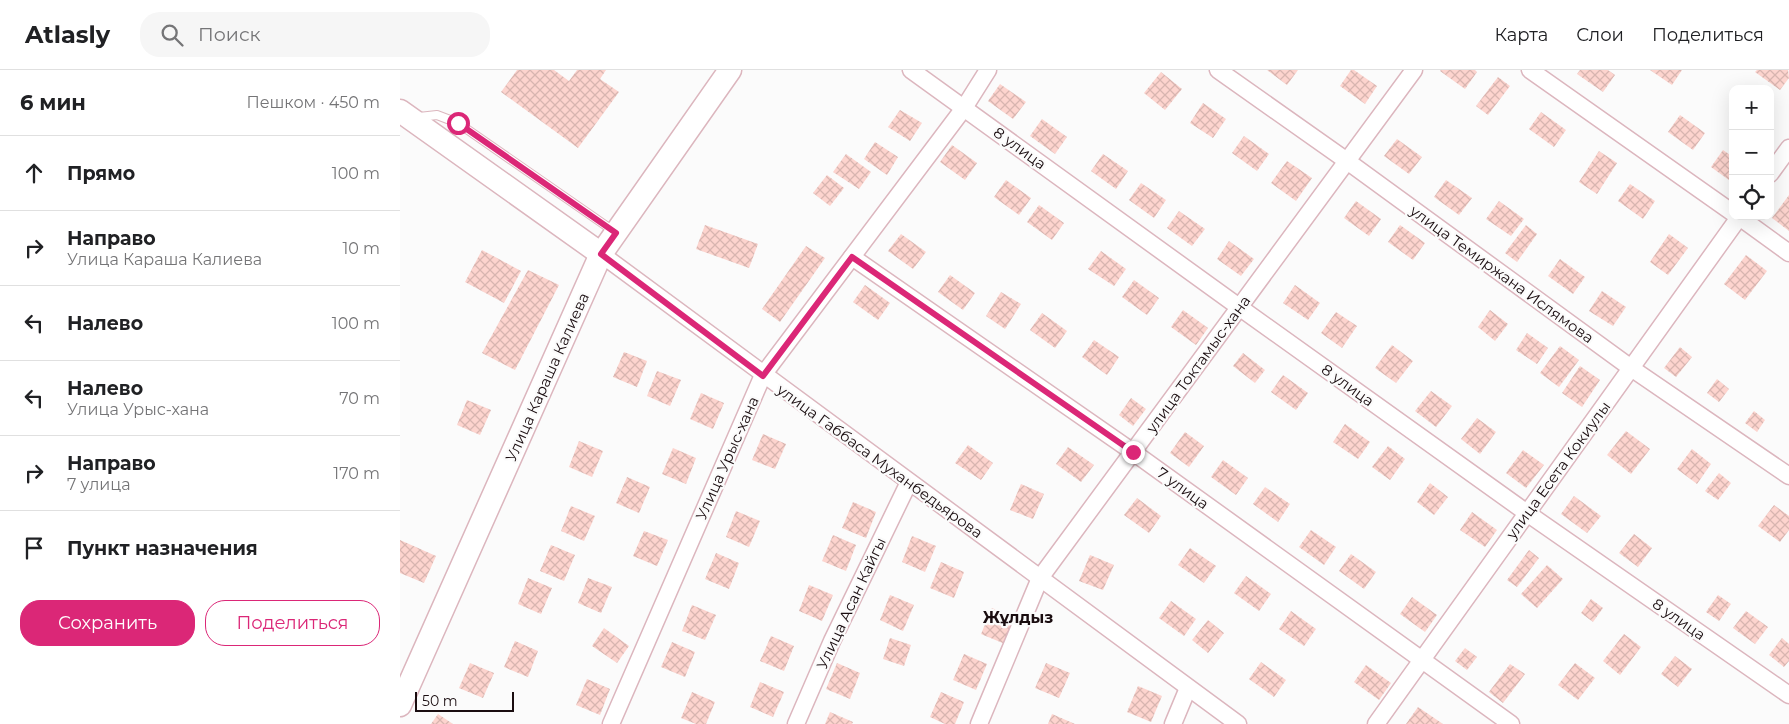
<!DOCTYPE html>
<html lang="ru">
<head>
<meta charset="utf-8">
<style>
	:root { --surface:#fff; --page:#f6f6f6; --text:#202124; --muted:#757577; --line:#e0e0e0; --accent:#db2777 }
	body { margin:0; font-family:Montserrat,sans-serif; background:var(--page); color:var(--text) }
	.controls { position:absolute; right:15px; top:15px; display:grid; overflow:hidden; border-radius:10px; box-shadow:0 5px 20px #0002 }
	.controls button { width:45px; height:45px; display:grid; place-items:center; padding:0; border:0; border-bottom:1px solid var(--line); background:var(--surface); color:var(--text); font:25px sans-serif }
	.scale { position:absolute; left:15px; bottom:12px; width:99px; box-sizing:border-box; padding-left:5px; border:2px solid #1a0d10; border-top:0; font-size:14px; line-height:18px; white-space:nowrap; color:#1a0d10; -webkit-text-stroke:4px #fbfbfb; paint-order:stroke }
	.stop { position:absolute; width:15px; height:15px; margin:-11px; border:4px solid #db2777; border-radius:50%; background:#fff }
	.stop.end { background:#db2777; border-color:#fff; box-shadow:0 1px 5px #0008 }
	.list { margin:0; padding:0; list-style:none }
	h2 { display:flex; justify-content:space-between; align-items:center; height:65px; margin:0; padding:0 20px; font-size:21px }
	h2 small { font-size:16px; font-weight:400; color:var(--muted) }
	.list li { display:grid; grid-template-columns:32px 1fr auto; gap:15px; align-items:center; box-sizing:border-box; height:75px; padding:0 20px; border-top:1px solid var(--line) }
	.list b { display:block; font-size:19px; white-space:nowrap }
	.list p { margin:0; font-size:16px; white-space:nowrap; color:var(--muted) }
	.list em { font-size:16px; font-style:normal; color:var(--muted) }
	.actions { display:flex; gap:10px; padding:15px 20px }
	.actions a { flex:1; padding:11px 0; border:1px solid var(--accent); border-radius:20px; text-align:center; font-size:18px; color:var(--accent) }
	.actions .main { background:var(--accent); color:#fff }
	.icon { flex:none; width:28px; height:28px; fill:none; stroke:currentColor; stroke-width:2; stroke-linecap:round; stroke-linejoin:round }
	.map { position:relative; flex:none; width:1389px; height:654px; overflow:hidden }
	header { display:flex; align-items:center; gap:30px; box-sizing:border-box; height:70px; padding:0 25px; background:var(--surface); border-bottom:1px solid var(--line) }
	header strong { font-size:24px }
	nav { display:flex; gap:28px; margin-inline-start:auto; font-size:18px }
	.search { width:350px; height:45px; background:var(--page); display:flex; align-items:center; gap:12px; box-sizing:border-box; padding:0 18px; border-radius:20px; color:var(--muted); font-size:19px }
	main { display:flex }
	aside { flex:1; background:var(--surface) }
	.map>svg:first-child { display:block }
</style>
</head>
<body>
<header>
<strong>Atlasly</strong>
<div class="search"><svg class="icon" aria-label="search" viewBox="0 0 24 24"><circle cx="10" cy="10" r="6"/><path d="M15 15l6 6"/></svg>Поиск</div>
<nav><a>Карта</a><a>Слои</a><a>Поделиться</a></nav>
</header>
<main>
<aside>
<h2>6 мин<small>Пешком · 450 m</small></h2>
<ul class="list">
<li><svg class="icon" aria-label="ahead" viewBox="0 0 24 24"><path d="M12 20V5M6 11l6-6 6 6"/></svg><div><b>Прямо</b></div><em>100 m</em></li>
<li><svg class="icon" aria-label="right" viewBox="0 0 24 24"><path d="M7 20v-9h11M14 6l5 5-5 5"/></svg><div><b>Направо</b><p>Улица Караша Калиева</p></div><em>10 m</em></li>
<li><svg class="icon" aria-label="left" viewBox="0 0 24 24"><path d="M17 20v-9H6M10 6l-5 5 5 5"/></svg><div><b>Налево</b></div><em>100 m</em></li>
<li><svg class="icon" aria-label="left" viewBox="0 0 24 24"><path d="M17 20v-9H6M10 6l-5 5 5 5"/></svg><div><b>Налево</b><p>Улица Урыс-хана</p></div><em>70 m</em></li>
<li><svg class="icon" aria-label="right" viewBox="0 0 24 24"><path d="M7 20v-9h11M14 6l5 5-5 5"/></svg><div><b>Направо</b><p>7 улица</p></div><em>170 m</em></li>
<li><svg class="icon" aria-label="arrive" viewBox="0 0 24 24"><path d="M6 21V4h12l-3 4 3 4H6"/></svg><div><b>Пункт назначения</b></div></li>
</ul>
<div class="actions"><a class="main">Сохранить</a><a>Поделиться</a></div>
</aside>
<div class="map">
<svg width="1389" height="654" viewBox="0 0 1389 654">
	<defs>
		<pattern id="building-cross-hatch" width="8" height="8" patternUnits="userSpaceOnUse" patternTransform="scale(1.25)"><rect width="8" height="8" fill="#fdd4ce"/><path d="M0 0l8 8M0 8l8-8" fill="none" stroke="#d8b5b0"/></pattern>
	</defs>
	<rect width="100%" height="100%" fill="#fbfbfb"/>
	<g fill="url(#building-cross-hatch)">
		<polygon points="117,0 154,0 169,11 177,0 206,0 200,9 219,22 178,78 101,22"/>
		<polygon points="867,0 898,0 887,15"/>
		<polygon points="951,0 954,0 977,16 965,34 940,16"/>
		<polygon points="1041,0 1075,0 1077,2 1065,19 1040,1"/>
		<polygon points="1180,0 1208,0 1215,5 1203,22 1177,4"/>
		<polygon points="1250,0 1282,0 1272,15"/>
		<polygon points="1357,0 1388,0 1389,8 1380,20 1355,2"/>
		<polygon points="761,2 782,19 765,40 744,23"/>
		<polygon points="1098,7 1110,16 1088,45 1076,36"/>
		<polygon points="600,14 626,32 613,49 588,31"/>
		<polygon points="803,33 826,49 813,68 790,53"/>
		<polygon points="500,40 522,53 510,71 488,57"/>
		<polygon points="1141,42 1166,60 1154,77 1129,59"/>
		<polygon points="1280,45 1305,63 1293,80 1268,62"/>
		<polygon points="642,49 667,67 655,84 630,66"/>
		<polygon points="844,66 869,84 857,101 832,83"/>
		<polygon points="997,69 1022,87 1009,104 984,86"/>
		<polygon points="475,72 498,87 487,105 464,89"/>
		<polygon points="552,75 577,93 565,110 540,92"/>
		<polygon points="1323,80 1333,87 1333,113 1311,97"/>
		<polygon points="1199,81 1217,93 1197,124 1179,112"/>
		<polygon points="446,84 471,102 459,119 433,102"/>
		<polygon points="703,84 728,101 716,119 691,101"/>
		<polygon points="887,91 912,108 896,131 871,113"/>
		<polygon points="427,105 444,118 430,136 413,123"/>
		<polygon points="606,110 631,128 619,145 594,127"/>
		<polygon points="1046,110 1072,128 1059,145 1034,127"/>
		<polygon points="741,113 766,130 754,148 729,130"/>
		<polygon points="1230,114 1255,131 1243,149 1218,131"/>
		<polygon points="1389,125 1389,161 1372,148"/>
		<polygon points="956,131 981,149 969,166 944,148"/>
		<polygon points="1099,131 1124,149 1111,166 1086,149"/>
		<polygon points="639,135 664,153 652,170 627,152"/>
		<polygon points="779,141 805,159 792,176 767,158"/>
		<polygon points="305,155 358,174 349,198 296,179"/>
		<polygon points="1000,155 1025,173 1013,190 988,172"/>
		<polygon points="1126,155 1137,164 1117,192 1105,183"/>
		<polygon points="501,164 526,182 513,199 488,181"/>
		<polygon points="1269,164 1288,178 1268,205 1250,192"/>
		<polygon points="829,171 854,189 841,206 817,189"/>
		<polygon points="406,176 425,188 380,252 362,239"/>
		<polygon points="82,180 121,201 104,233 65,212"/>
		<polygon points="701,181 726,199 714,216 688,199"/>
		<polygon points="1346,185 1367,201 1345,230 1324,214"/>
		<polygon points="1160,189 1185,207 1173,224 1148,206"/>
		<polygon points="128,200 159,215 115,300 82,283"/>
		<polygon points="550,205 575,223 563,240 538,222"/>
		<polygon points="734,210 759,228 747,245 722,227"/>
		<polygon points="465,215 490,233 478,250 453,232"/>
		<polygon points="895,215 920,233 908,250 883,233"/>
		<polygon points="1202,221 1226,237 1213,256 1189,241"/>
		<polygon points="601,222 621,234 605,259 586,246"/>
		<polygon points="783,240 808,258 796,275 771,257"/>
		<polygon points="1090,240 1108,254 1095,271 1078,257"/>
		<polygon points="936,242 957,256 942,278 921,263"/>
		<polygon points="642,243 667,261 655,278 630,260"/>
		<polygon points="1127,263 1148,278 1137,294 1116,280"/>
		<polygon points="694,270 719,287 707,305 682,287"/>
		<polygon points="992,275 1013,291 996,313 975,298"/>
		<polygon points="1160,276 1179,290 1159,317 1140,303"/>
		<polygon points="1280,277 1292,287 1276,307 1264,298"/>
		<polygon points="224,282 247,291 237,317 213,307"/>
		<polygon points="843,283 865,300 855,313 833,296"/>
		<polygon points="1180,296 1200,310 1182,337 1162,323"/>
		<polygon points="257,301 281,310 270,336 247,326"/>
		<polygon points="883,305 908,323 896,340 871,322"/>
		<polygon points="1317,309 1329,319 1319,332 1307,323"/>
		<polygon points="1031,321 1052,336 1036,357 1015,341"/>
		<polygon points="301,323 324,333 313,359 290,349"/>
		<polygon points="731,328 746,339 733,356 719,345"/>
		<polygon points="67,330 91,340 80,365 57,355"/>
		<polygon points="1354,341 1365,350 1357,362 1345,353"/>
		<polygon points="1077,348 1096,362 1080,384 1061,369"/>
		<polygon points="945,354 970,372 958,389 933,372"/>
		<polygon points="1226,361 1250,379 1231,404 1207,385"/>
		<polygon points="785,362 804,376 789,397 770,383"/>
		<polygon points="363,364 386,374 375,399 352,390"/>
		<polygon points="179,371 203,381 192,407 169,397"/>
		<polygon points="568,375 593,393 581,410 555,393"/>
		<polygon points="988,376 1005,389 990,410 972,397"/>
		<polygon points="668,377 694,395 681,412 656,394"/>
		<polygon points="273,378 296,388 286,414 262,404"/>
		<polygon points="1292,379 1311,394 1297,414 1277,399"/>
		<polygon points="1123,380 1144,395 1126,418 1106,403"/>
		<polygon points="823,390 848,408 836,425 811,407"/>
		<polygon points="1319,403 1331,413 1318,430 1305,421"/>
		<polygon points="227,407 250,417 239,443 216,433"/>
		<polygon points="1030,413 1048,427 1034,445 1017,432"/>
		<polygon points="621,414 644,424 633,449 610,440"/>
		<polygon points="865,417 890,434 878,452 853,434"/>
		<polygon points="1174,426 1201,446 1187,463 1161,444"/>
		<polygon points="737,428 761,446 749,463 724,445"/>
		<polygon points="453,432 476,442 466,468 442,458"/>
		<polygon points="1374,435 1389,446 1389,460 1380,472 1358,456"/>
		<polygon points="171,436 195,446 184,471 161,461"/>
		<polygon points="336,441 360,451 349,477 326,467"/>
		<polygon points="1072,442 1097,460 1085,477 1060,460"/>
		<polygon points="911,460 936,477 924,495 899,477"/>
		<polygon points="244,461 268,470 257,496 233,486"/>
		<polygon points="1234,464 1252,478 1238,497 1219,483"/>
		<polygon points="433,465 456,475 446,501 422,491"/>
		<polygon points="512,466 536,476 525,502 502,492"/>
		<polygon points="0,470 36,486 24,513 0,503"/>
		<polygon points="151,475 175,485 164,511 140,501"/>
		<polygon points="790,478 816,496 804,513 778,495"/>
		<polygon points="1129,480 1139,488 1117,517 1107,510"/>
		<polygon points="316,483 339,493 329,519 305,509"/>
		<polygon points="951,484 976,502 964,519 939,501"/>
		<polygon points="690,485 714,495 703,520 679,511"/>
		<polygon points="541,492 564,502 554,528 530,518"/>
		<polygon points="1147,495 1163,509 1137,538 1121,524"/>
		<polygon points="846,506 871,524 859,541 834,523"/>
		<polygon points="128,508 152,518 141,544 118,534"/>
		<polygon points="188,508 212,517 201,543 178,533"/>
		<polygon points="409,515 433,525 422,551 399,541"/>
		<polygon points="490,525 514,535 503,561 480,550"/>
		<polygon points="1318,525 1331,534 1319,551 1306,542"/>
		<polygon points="1012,527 1037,545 1025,562 1000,544"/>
		<polygon points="1191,529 1203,538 1193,552 1181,543"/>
		<polygon points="771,531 796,549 784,566 759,548"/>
		<polygon points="292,535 316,545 305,570 282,561"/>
		<polygon points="592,538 615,548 605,574 581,564"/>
		<polygon points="891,541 916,559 904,576 879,559"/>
		<polygon points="1346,541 1368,557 1355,574 1333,558"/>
		<polygon points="808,550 824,563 808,583 792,570"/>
		<polygon points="204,558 229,576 217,593 192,576"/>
		<polygon points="1224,564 1241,577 1220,605 1203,591"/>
		<polygon points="371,566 394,576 384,601 360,591"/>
		<polygon points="490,568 511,575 504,596 483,589"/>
		<polygon points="1382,568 1389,574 1389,591 1384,597 1369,585"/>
		<polygon points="115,571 138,581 128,607 104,597"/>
		<polygon points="272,572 295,582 285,607 261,597"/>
		<polygon points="1065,578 1077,587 1067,600 1055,591"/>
		<polygon points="564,584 587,594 576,620 553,610"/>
		<polygon points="1275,586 1292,599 1278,617 1261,604"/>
		<polygon points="861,592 886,610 874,627 849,609"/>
		<polygon points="70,593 94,603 83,628 59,618"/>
		<polygon points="437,593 460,603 450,629 426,619"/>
		<polygon points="646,593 670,603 659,628 635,618"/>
		<polygon points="1175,593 1195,608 1178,630 1158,615"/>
		<polygon points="1110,594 1125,604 1103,633 1089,622"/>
		<polygon points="966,595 991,613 979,630 954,612"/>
		<polygon points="187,609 210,619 200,645 176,635"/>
		<polygon points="360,612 384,622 373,647 350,637"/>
		<polygon points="738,616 762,626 751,652 727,642"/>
		<polygon points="292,622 315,632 306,654 296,654 281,648"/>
		<polygon points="541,622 564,632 555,654 545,654 530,647"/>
		<polygon points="1018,637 1043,654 1006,654"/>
		<polygon points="430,642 453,652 452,654 425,654"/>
		<polygon points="38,644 53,654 31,654"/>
		<polygon points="652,644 675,654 648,654"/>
	</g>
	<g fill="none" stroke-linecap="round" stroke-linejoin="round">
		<g stroke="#dcb6be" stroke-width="10">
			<polyline id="lane" points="19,47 37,45 58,53 215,162"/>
		</g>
		<g stroke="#dcb6be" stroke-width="19">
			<g id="street">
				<polyline points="511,0 839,237 1127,443 1389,625"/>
				<polyline points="818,0 947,91 1231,298 1389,406"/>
				<polyline points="1130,0 1333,143"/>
				<polyline points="1370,104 1389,78"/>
				<polyline points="1338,146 1389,183"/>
				<polyline points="201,184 838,654"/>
				<polyline points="452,187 733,382 1111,654"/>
				<polyline points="211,654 363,305 564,38 588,0"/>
				<polyline points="396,654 432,571 509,412"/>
				<polyline points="579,654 640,508 1014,0"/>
				<polyline points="773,654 788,618"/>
				<polyline points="976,654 1340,146"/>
			</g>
		</g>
		<g stroke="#dcb6be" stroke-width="25">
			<g id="secondary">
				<polyline points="0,41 201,184"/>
				<polyline points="0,635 201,184 330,0"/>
			</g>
		</g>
		<use href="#lane" stroke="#fff" stroke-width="8"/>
		<use href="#street" stroke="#fff" stroke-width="16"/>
		<use href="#secondary" stroke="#fff" stroke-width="22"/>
	</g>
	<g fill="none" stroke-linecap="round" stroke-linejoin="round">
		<polyline stroke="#db2777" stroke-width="6" points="58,53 216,163 201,184 363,306 452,187 733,382"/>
	</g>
	<g text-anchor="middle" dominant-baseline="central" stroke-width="4.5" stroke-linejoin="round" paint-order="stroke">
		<g font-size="15" fill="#1a0d10" stroke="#fbfbfb">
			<text transform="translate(620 78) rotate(36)">8 улица</text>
			<text transform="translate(1102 204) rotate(36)">улица Темиржана Ислямова</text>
			<text transform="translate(798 294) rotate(-54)">улица Токтамыс-хана</text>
			<text transform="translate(147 307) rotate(-66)">Улица Караша Калиева</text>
			<text transform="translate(948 315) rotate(36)">8 улица</text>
			<text transform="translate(327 388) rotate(-66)">Улица Урыс-хана</text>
			<text transform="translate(480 391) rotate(36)">улица Габбаса Муханбедьярова</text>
			<text transform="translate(1158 400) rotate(-54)">улица Есета Кокиулы</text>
			<text transform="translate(783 418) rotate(36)">7 улица</text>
			<text transform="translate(451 533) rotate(-65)">Улица Асан Кайгы</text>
			<text transform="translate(1279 549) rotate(35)">8 улица</text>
		</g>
		<g font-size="16" font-weight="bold" fill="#1a0d10" stroke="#fbfbfb">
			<text x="618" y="547">Жұлдыз</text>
		</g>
	</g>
</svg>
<div class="controls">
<button>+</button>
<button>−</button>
<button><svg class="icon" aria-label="locate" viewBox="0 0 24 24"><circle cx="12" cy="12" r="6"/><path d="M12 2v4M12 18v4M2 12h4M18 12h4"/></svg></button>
</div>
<div class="scale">50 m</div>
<div class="stop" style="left:58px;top:53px"></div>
<div class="stop end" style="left:733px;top:382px"></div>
</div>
</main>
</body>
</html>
